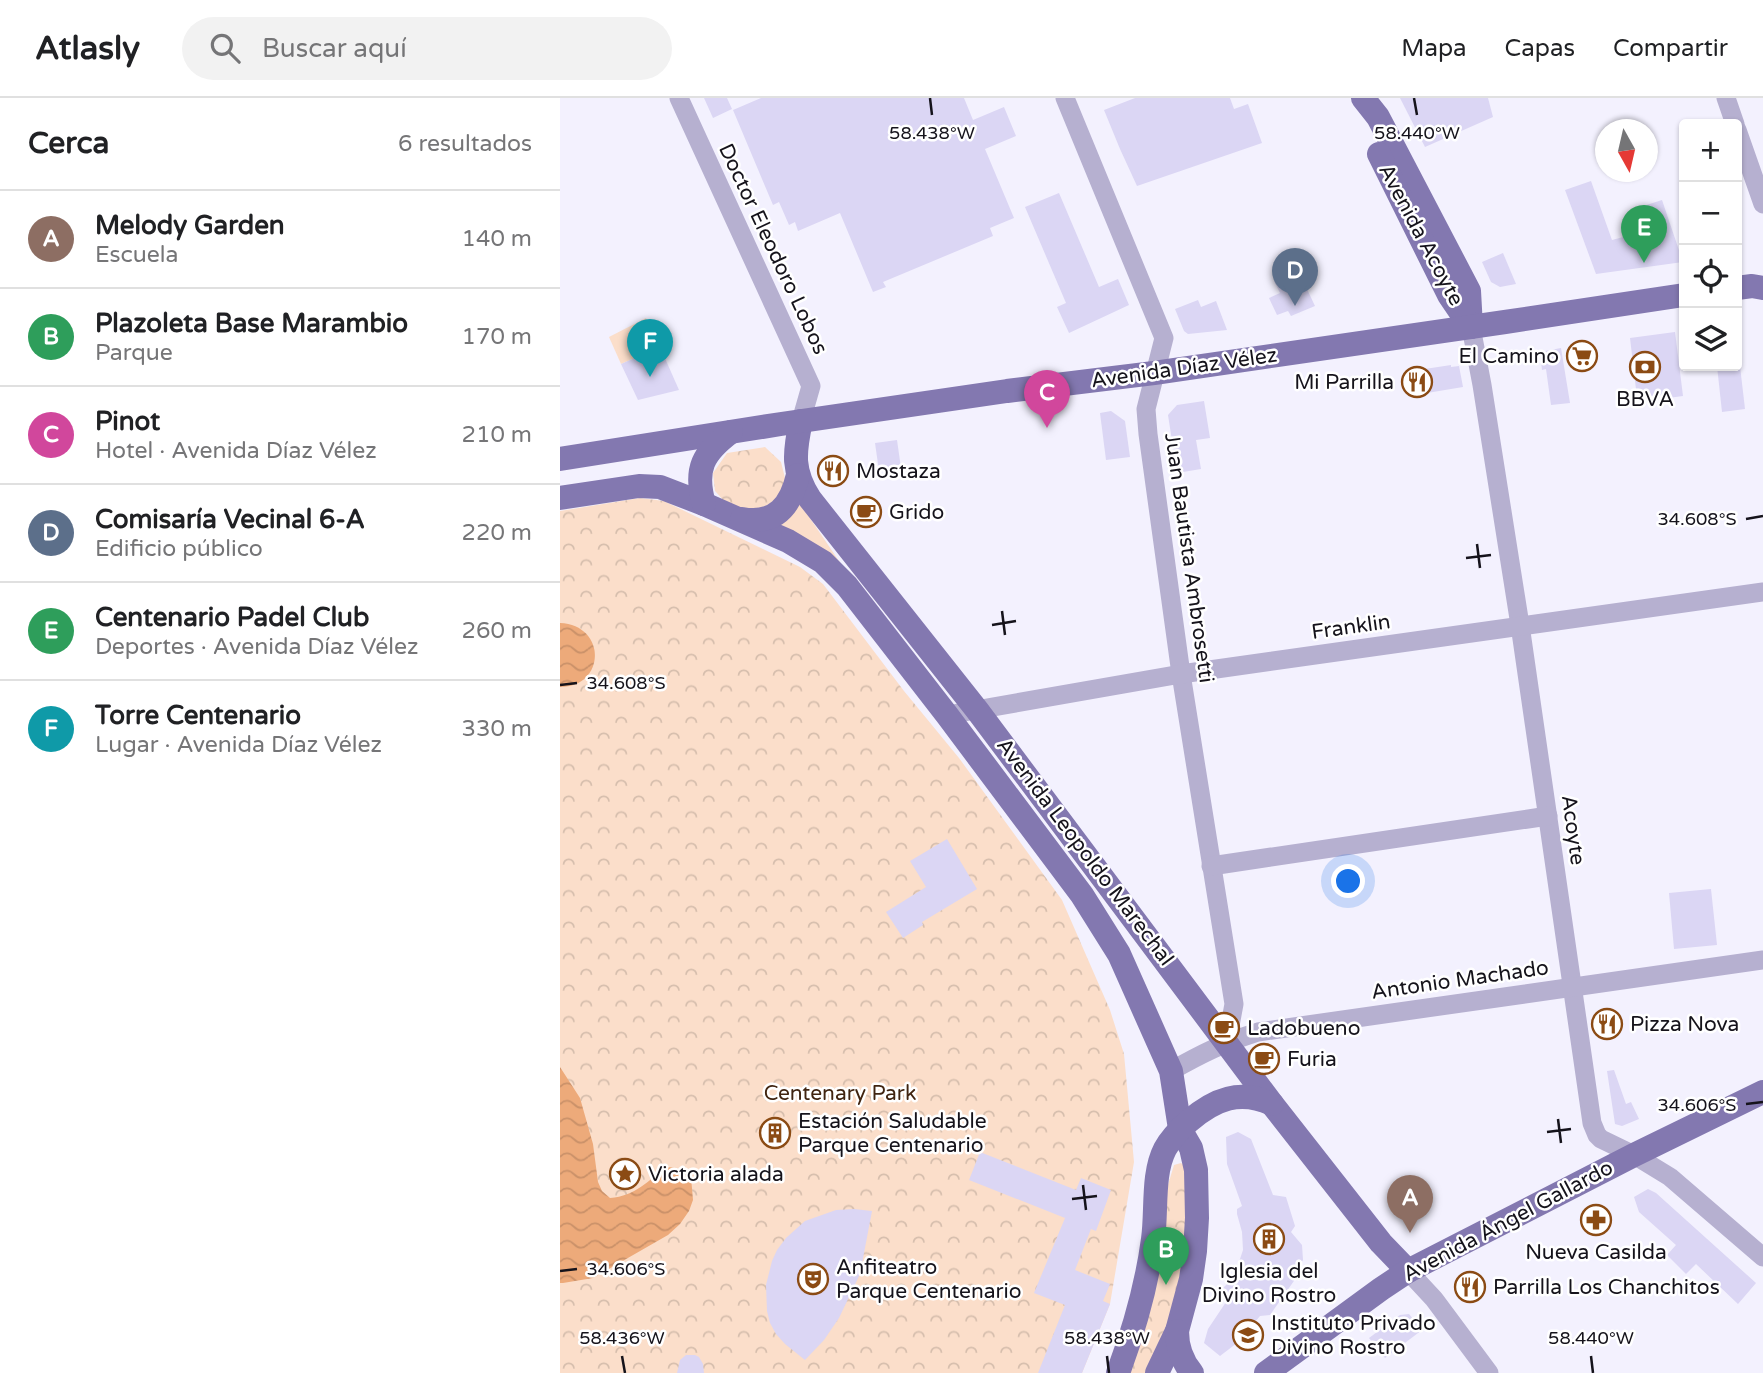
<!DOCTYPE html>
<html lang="es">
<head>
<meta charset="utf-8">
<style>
	:root { --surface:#fff; --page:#f2f2f2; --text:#202124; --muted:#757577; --line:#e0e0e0; --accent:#8b4b14 }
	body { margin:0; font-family:"Varela Round",sans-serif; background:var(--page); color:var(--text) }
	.controls { position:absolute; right:21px; top:21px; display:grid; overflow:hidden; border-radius:7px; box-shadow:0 2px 5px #0004 }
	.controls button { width:63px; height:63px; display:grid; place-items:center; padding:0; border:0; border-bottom:2px solid var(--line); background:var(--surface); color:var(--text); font:35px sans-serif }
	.compass { position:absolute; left:1035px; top:21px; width:63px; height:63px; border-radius:50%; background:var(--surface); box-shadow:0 2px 5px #0004; rotate:172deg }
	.you { position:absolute; left:789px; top:784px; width:24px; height:24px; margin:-18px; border:5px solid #fff; border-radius:50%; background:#1a73e8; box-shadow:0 0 0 10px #1a73e833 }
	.badge { display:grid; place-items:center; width:46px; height:46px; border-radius:50%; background:var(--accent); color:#fff; font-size:23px; font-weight:700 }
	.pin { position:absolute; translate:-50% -58px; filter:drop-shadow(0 2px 4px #0008) }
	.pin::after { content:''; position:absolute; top:37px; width:24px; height:21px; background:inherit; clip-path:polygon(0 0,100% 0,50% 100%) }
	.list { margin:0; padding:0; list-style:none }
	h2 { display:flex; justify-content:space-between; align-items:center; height:91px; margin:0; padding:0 28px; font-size:30px }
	h2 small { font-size:23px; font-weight:400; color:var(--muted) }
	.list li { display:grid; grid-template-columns:46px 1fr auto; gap:21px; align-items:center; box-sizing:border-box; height:98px; padding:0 28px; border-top:2px solid var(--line) }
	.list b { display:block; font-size:26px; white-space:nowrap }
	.list p { margin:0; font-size:23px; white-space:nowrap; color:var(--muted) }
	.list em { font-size:23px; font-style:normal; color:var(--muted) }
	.icon { flex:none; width:38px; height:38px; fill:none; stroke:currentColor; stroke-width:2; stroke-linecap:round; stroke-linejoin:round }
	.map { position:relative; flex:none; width:1203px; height:1275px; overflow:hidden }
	header { display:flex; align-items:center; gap:42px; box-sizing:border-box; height:98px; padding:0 35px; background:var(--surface); border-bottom:2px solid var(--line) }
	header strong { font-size:33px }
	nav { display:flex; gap:38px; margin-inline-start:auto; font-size:24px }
	.search { width:490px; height:63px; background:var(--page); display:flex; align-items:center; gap:18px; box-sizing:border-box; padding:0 24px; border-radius:38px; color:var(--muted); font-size:26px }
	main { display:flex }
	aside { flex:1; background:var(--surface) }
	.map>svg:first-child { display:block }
</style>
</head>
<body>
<header>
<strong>Atlasly</strong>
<div class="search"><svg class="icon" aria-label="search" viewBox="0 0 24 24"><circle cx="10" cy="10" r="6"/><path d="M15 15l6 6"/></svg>Buscar aquí</div>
<nav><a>Mapa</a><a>Capas</a><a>Compartir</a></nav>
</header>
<main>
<aside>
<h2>Cerca<small>6 resultados</small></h2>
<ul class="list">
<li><span class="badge" style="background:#8d6e63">A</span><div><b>Melody Garden</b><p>Escuela</p></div><em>140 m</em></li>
<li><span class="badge" style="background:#2e9e5b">B</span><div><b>Plazoleta Base Marambio</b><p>Parque</p></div><em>170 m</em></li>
<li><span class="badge" style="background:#d1479c">C</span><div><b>Pinot</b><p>Hotel · Avenida Díaz Vélez</p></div><em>210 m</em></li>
<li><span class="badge" style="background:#5c6f8a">D</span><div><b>Comisaría Vecinal 6-A</b><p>Edificio público</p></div><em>220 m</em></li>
<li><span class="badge" style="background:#2e9e5b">E</span><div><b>Centenario Padel Club</b><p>Deportes · Avenida Díaz Vélez</p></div><em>260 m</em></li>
<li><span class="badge" style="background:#0f9aa8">F</span><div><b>Torre Centenario</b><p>Lugar · Avenida Díaz Vélez</p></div><em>330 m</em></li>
</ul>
</aside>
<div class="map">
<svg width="1203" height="1275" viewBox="0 0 1203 1275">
	<defs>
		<pattern id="forest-crowns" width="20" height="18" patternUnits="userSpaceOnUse" patternTransform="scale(1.75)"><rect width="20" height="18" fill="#fbdeca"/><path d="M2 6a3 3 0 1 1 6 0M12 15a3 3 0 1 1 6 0" fill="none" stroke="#d6bead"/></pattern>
		<pattern id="water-waves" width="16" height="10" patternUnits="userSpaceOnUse" patternTransform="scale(1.75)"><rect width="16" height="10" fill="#edaa7a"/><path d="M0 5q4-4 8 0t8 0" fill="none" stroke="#ca9169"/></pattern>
	</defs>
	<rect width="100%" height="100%" fill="#f3f1fe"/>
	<g fill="#fbdeca">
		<polygon points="86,220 100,249 61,266 49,239"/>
		<polygon points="239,404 281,466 219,427"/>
	</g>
	<g fill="url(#forest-crowns)">
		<polygon points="205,349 221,364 226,384 218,400 203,410 185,412 165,404 155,393 153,375 167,355"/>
		<polygon points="80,400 104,403 240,469 263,486 344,593 399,660 502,802 550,912 564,956 574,1064 550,1206 522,1275 0,1275 0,413"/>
		<path d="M621 1065 626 1069C631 1114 625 1166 613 1210 607 1232 595 1254 586 1275H565L607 1090 614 1067Z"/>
	</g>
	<g fill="url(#water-waves)">
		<path d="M0 525C47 527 46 589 0 589Z"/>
		<path d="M0 969 20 1000 33 1046 38 1084 42 1093 50 1100C76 1098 87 1083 107 1069L118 1070 131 1079 133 1102 129 1113 120 1126 108 1137 33 1180 3 1185H0Z"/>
	</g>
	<g fill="#dbd6f4">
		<polygon points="144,0 167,0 172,11 153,20"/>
		<polygon points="201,0 404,0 413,22 444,9 456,38 425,51 454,120 430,130 433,138 323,184 326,189 313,194 280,115 238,133 235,124 229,127 219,104 213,107 173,12"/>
		<polygon points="575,0 670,0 674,11 688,6 702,45 577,88 560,51 544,12"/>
		<polygon points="840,0 928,0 933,19 865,49"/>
		<polygon points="1031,83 1052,142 1082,134 1074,111 1102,102 1123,164 1036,176 1005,92"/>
		<polygon points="499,95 539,189 558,181 569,207 509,235 497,209 506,205 465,109"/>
		<polygon points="943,155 956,186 940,189 931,184 922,164"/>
		<polygon points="738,172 755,208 731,218 728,213 717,217 709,200 720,195 714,183"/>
		<polygon points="638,202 641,209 656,203 667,232 628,236 624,233 615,211"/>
		<polygon points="1115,234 1123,298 1101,301 1101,297 1077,300 1070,240"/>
		<polygon points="100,249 119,292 78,302 61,266"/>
		<polygon points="1001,250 1010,305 991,307 986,271 982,272 980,254"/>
		<polygon points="891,267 891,269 899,268 903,289 849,298 845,274"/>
		<polygon points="1157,268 1180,268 1185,311 1162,314"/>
		<polygon points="644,303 650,340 636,342 641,371 617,375 608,317 617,307"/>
		<polygon points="551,313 565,323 570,359 546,362 540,315"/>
		<polygon points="337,342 341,370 319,373 315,345"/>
		<polygon points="387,741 417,791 362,824 363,827 343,840 326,814 366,789 350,763"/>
		<polygon points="1151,791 1157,847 1114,851 1109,795"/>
		<polygon points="1054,972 1066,1006 1071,1004 1079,1021 1062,1028 1055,1026 1047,973"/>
		<polygon points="223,1025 228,1038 207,1045 203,1032"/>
		<polygon points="678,1034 691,1041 713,1097 726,1099 735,1128 731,1134 742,1147 743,1162 735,1174 736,1180 710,1217 700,1218 677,1245 660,1258 644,1245 648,1231 670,1198 662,1191 674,1179 683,1152 682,1134 677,1116 677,1111 682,1108 667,1066 666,1039"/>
		<polygon points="420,1054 516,1092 521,1080 551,1092 536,1133 531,1131 515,1172 550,1186 543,1203 550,1206 522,1275 478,1275 505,1207 474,1195 505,1120 409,1082"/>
		<polygon points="1088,1091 1096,1095 1196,1185 1178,1206 1136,1166 1126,1176 1107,1157 1116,1147 1079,1114 1074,1099"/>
		<polygon points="294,1111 312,1113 300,1176 279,1220 264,1242 245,1262 225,1246 216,1236 210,1225 207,1213 206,1187 212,1163 217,1152 226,1140 245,1123 276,1112"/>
		<polygon points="849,1216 862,1232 825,1260 809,1240 840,1217"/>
		<polygon points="126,1257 135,1257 139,1259 143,1266 144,1275 117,1275 120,1262"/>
	</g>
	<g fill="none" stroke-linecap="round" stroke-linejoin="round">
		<g stroke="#b6b0d0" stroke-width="19">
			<polyline points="119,0 251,288 241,323"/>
			<polyline points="505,0 604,240 586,311 588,336 621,576 674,906 667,944"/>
			<polyline points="1166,0 1175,26"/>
			<polyline points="1177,32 1203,106"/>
			<polyline points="911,229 922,287 960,527 1032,1025 1037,1037 1041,1041 1074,1057 1110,1079 1203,1159"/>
			<polyline points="387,617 621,576 1203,494"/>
			<polyline points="651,768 988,718"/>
			<path d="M611 973C641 956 665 944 698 934L1203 862"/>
			<polyline points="848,1173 874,1201 929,1275"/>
		</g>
		<g stroke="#8378b0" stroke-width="24">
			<polyline points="803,0 818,19 909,193 911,229"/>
			<polyline points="819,56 889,197 910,228"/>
			<polyline points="1177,190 1192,188 1203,190"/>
			<path d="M241 323C234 355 232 373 250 401L417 612 712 1006 821 1145 848 1173"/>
			<polyline points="0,361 221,326 447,293 594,275 945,224 1124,197"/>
			<polyline points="0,400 79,388 100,389 144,406 228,443 263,464 287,488 387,617 522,797 559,856 611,973 620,1031 631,1050 636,1072 637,1120 635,1153 631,1181 617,1233 597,1275"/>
			<path d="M144 406C134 371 143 355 171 334"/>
			<path d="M182 421C216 427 231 407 238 377"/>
			<path d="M617 1233C617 1249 621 1262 632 1275"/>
			<path d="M558 1275C574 1232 587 1186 593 1141 597 1113 592 1076 605 1051 611 1040 620 1031 629 1023 655 1001 680 991 712 1006"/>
			<polyline points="706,1275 821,1191 848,1173 1074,1057 1203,994"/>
		</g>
	</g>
	<path fill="none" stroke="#15131b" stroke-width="2.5" d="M370 0 372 17M854 0 857 17M1186 421 1203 418M917 446 920 470M906 460 931 457M442 513 445 537M432 527 456 523M0 587 17 585M1186 1006 1203 1004M998 1021 1001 1045M987 1034 1011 1031M523 1087 526 1112M512 1101 537 1098M0 1173 17 1171M62 1258 65 1275M547 1258 549 1275M1031 1258 1033 1275"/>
	<defs>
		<g id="supermarket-ring" transform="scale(1.575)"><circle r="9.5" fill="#fff" stroke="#8b4b14" stroke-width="1.5"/><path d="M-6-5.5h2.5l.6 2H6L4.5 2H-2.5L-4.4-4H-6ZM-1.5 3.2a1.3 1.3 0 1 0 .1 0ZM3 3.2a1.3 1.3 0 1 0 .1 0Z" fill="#8b4b14"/></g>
		<g id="bank-ring" transform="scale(1.575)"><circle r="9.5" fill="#fff" stroke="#8b4b14" stroke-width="1.5"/><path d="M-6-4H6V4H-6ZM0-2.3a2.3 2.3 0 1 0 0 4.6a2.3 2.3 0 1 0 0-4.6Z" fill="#8b4b14"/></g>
		<g id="restaurant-ring" transform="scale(1.575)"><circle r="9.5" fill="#fff" stroke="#8b4b14" stroke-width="1.5"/><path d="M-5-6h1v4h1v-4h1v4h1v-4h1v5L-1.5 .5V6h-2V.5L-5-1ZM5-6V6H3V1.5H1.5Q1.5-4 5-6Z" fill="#8b4b14"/></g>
		<g id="cafe-ring" transform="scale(1.575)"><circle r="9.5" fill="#fff" stroke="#8b4b14" stroke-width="1.5"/><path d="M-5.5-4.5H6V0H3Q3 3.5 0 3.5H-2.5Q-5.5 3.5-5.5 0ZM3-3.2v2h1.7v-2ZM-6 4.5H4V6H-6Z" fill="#8b4b14"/></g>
		<g id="building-ring" transform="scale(1.575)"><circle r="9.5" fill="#fff" stroke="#8b4b14" stroke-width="1.5"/><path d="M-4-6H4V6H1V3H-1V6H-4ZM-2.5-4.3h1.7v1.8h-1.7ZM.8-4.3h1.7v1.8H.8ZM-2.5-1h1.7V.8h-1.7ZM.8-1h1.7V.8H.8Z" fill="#8b4b14"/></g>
		<g id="sight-ring" transform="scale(1.575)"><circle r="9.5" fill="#fff" stroke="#8b4b14" stroke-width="1.5"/><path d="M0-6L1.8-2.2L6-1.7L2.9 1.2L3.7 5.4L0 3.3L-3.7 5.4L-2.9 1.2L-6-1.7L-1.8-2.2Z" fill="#8b4b14"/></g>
		<g id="pharmacy-ring" transform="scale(1.575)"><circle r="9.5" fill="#fff" stroke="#8b4b14" stroke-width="1.5"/><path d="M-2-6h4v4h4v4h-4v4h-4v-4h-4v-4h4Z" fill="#8b4b14"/></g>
		<g id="theatre-ring" transform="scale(1.575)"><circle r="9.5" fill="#fff" stroke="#8b4b14" stroke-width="1.5"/><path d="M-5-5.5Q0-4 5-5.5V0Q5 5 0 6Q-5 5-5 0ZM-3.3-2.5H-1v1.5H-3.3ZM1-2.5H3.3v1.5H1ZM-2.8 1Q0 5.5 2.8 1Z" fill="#8b4b14"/></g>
		<g id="school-ring" transform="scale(1.575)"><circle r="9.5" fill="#fff" stroke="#8b4b14" stroke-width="1.5"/><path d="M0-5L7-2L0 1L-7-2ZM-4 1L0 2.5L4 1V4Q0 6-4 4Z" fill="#8b4b14"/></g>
	</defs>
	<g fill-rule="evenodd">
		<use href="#supermarket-ring" x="1022" y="258"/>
		<use href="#bank-ring" x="1085" y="269"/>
		<use href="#restaurant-ring" x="857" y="284"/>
		<use href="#restaurant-ring" x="273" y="373"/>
		<use href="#cafe-ring" x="306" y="414"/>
		<use href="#restaurant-ring" x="1047" y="926"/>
		<use href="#cafe-ring" x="664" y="930"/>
		<use href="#cafe-ring" x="704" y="961"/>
		<use href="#building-ring" x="215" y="1035"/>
		<use href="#sight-ring" x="65" y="1076"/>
		<use href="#pharmacy-ring" x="1036" y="1122"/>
		<use href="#building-ring" x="709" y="1141"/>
		<use href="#theatre-ring" x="253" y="1181"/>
		<use href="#restaurant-ring" x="910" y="1189"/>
		<use href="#school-ring" x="688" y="1237"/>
	</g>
	<g text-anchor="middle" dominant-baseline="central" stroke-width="5" stroke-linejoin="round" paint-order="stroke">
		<g font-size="21" fill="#15131b" stroke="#fff">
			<text transform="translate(861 137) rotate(62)">Avenida Acoyte</text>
			<text transform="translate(213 151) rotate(65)">Doctor Eleodoro Lobos</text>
			<text transform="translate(624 270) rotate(-8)">Avenida Díaz Vélez</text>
			<text transform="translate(629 460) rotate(82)">Juan Bautista Ambrosetti</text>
			<text transform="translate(791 529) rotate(-8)">Franklin</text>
			<text transform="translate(1013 732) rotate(82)">Acoyte</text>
			<text transform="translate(525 754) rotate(53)">Avenida Leopoldo Marechal</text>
			<text transform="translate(900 882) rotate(-8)">Antonio Machado</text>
			<text transform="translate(948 1123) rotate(-28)">Avenida Ángel Gallardo</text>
		</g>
		<g font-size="21" fill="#15131b" stroke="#fff" text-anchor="start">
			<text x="999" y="258" text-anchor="end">El Camino</text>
			<text x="834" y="284" text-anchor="end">Mi Parrilla</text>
			<text x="1085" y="301" text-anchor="middle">BBVA</text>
			<text x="296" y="373">Mostaza</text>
			<text x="329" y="414">Grido</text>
			<text x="1070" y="926">Pizza Nova</text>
			<text x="687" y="930">Ladobueno</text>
			<text x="727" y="961">Furia</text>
			<text x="238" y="1023">Estación Saludable<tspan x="238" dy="24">Parque Centenario</tspan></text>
			<text x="88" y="1076">Victoria alada</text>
			<text x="1036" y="1154" text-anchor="middle">Nueva Casilda</text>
			<text x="276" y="1169">Anfiteatro<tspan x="276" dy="24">Parque Centenario</tspan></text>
			<text x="709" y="1173" text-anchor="middle">Iglesia del<tspan x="709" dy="24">Divino Rostro</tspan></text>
			<text x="933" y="1189">Parrilla Los Chanchitos</text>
			<text x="711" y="1225">Instituto Privado<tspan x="711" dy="24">Divino Rostro</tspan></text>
		</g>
		<g font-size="21" fill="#402410" stroke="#fff">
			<text x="280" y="995">Centenary Park</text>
		</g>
	</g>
	<g font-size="18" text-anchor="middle" fill="#15131b" stroke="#fff" stroke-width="5" stroke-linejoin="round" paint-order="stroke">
		<text x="372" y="41">58.438°W</text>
		<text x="857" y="41">58.440°W</text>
		<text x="1137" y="427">34.608°S</text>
		<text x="66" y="591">34.608°S</text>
		<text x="1137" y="1013">34.606°S</text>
		<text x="66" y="1177">34.606°S</text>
		<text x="62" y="1246">58.436°W</text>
		<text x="547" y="1246">58.438°W</text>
		<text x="1031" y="1246">58.440°W</text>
	</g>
</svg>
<div class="controls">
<button>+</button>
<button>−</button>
<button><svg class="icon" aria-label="locate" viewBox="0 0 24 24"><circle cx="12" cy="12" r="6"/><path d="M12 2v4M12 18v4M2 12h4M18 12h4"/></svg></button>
<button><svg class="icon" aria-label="layers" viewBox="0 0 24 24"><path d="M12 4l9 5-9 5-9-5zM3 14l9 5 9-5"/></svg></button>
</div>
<svg class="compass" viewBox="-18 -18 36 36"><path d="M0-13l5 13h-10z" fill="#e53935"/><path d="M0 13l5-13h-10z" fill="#757577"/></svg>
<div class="you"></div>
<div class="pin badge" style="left:850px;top:1135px;background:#8d6e63">A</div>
<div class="pin badge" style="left:606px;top:1187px;background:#2e9e5b">B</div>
<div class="pin badge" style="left:487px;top:330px;background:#d1479c">C</div>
<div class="pin badge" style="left:735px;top:208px;background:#5c6f8a">D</div>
<div class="pin badge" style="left:1084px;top:165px;background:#2e9e5b">E</div>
<div class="pin badge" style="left:90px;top:279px;background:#0f9aa8">F</div>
</div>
</main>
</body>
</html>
